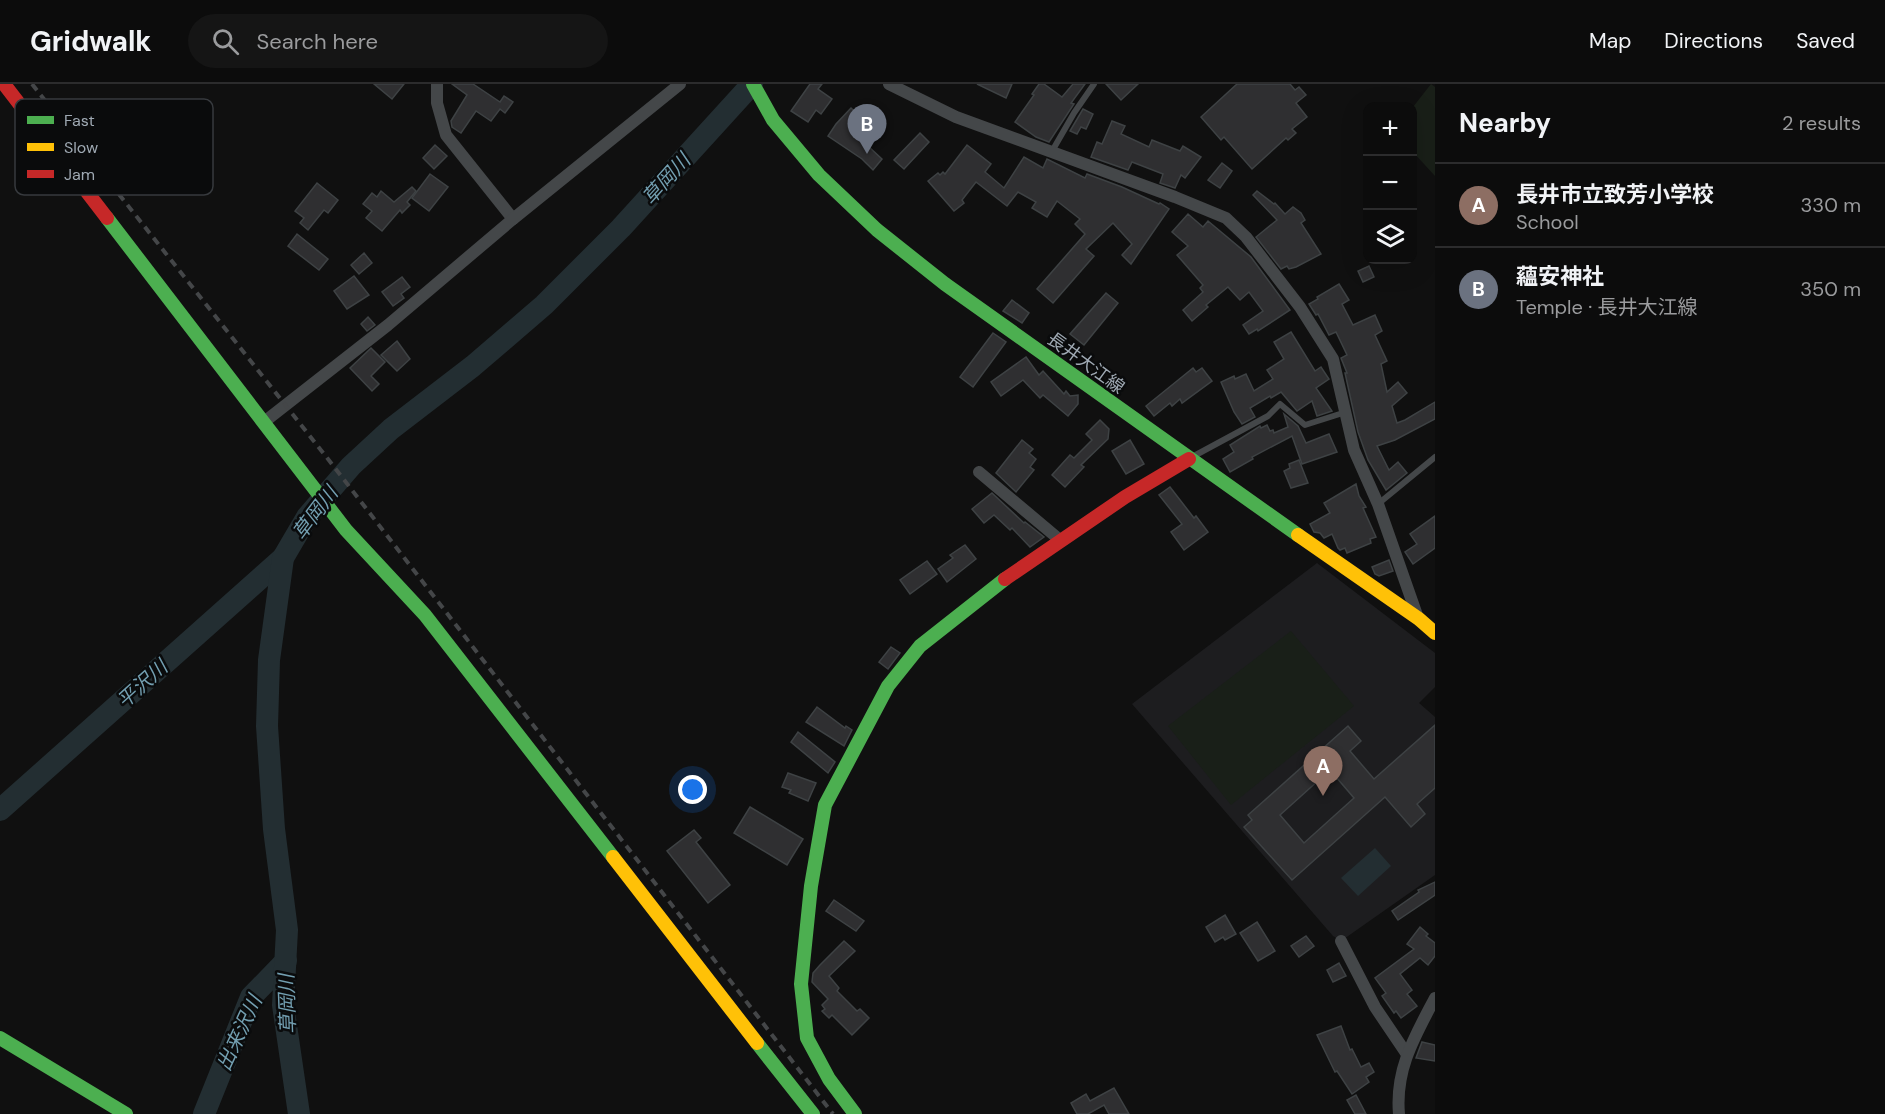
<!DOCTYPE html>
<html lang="en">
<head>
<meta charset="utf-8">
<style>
	:root { --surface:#0c0c0c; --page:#151515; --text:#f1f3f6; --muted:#9a9b9d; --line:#2c2c2d; --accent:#6d737a }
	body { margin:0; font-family:"DM Sans","Noto Sans JP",sans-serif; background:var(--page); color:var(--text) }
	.controls { position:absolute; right:18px; top:18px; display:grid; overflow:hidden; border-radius:12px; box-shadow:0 6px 24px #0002 }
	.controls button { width:54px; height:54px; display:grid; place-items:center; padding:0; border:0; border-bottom:2px solid var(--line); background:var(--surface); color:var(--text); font:30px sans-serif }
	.you { position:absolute; left:693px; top:706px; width:21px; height:21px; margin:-15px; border:4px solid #fff; border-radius:50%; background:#1a73e8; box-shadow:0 0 0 9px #1a73e833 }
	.badge { display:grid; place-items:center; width:39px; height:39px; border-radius:50%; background:var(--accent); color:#fff; font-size:20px; font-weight:700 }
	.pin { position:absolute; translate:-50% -50px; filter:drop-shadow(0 2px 3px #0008) }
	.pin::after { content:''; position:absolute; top:32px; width:21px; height:18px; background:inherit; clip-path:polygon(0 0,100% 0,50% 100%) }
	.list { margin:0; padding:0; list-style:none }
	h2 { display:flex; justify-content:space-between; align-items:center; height:78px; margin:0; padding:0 24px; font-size:26px }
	h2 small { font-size:20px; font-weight:400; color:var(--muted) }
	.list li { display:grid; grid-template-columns:39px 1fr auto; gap:18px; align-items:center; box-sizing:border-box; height:84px; padding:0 24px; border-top:2px solid var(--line) }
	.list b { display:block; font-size:22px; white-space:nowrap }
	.list p { margin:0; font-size:20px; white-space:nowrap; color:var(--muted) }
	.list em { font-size:20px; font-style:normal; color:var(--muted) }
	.icon { flex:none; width:33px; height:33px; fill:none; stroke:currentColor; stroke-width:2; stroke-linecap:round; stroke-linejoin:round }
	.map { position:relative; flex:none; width:1435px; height:1030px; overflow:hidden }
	header { display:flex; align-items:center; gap:36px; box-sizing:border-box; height:84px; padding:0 30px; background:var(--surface); border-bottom:2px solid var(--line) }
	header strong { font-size:28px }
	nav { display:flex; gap:33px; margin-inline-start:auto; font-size:21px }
	.search { width:420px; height:54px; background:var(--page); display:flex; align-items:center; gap:15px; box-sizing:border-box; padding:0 21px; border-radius:33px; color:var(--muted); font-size:22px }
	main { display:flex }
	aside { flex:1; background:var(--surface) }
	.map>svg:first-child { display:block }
</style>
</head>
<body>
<header>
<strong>Gridwalk</strong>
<div class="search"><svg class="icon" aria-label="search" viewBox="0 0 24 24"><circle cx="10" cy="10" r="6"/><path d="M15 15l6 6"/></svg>Search here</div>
<nav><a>Map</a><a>Directions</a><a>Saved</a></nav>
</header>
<main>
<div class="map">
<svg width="1435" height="1030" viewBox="0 0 1435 1030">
	<rect width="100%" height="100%" fill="#101010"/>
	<polygon fill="#1d1d1f" points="1317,479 1435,569 1435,603 1419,619 1435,633 1435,791 1341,857 1333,852 1132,620"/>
	<g fill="#191f18">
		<polygon points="1431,0 1435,3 1435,92 1413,68 1413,23"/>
		<polygon points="1291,547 1354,622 1231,721 1168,642"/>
	</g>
	<polygon fill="#232e32" points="1375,764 1391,782 1358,812 1341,794"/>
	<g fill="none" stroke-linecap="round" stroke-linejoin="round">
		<g stroke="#232e32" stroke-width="22">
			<polyline points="0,726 283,474"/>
			<polyline points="204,1030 251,913 286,877"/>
			<polyline points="299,1030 283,921 287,846 274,745 267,642 269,576 283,474 307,433 351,382 391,345 473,282 544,221 621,144 752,0"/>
		</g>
	</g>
	<g fill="#2f2f31" stroke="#3e4244" stroke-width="1.5" fill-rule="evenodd">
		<polygon points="374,0 404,0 392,15"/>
		<polygon points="452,0 473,0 500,18 504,12 513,18 505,29 500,25 491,37 476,27 461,49 452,43 451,37 467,11"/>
		<polygon points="810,0 822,0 818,5 832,15 821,30 816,26 808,38 791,27"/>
		<polygon points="977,0 1012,0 1006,14"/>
		<polygon points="1039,0 1044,0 1062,13 1073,0 1085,0 1071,19 1074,20 1049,58 1036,53 1015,38 1034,11 1032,10"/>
		<polygon points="1106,0 1138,0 1121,16"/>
		<polygon points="1237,0 1290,0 1295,6 1299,3 1306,11 1296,19 1307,33 1292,45 1296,49 1288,56 1286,54 1252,85 1224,53 1221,56 1201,33"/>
		<polygon points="851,24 864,36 853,48 882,75 873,86 862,75 828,52 836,40"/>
		<polygon points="1083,25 1093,30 1086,45 1081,43 1077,50 1070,47"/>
		<polygon points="1112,37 1125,42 1121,50 1149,63 1152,56 1180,67 1183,62 1201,73 1185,94 1181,91 1175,104 1160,99 1163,90 1132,78 1128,86 1091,73 1097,58 1102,60"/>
		<polygon points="920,49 929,58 904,85 894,76"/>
		<polygon points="435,61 447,72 434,85 423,74"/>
		<polygon points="967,61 991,80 985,88 1004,104 1024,73 1043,84 1047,75 1085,94 1087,90 1122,103 1159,120 1160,119 1169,125 1131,180 1122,171 1132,160 1113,139 1086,165 1094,172 1053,219 1037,205 1085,150 1075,140 1080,135 1057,117 1047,133 1032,124 1036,118 1018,108 1007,122 976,98 962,116 964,119 954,127 928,97 938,89 940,91 943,88 945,90"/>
		<polygon points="1222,79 1232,87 1220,104 1208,96"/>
		<polygon points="430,90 448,103 429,127 412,114"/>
		<polygon points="317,99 338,116 328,129 324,126 308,146 300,139 304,134 295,127"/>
		<polygon points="412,103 416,107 407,118 410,121 402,129 400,126 382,147 366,134 372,127 363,120 372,109 377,113 381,107 394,118"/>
		<polygon points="1257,107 1274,120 1275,119 1285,130 1293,123 1301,129 1305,136 1301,139 1321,170 1296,183 1289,185 1287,182 1281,185 1256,153 1277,136 1253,111"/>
		<polygon points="1188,130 1203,143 1208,137 1251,173 1290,226 1258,247 1257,245 1249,250 1243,241 1263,227 1249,208 1240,216 1228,203 1206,221 1208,223 1192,237 1183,226 1203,208 1200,204 1203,201 1177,171 1188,162 1172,148"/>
		<polygon points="297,150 328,175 319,186 288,162"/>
		<polygon points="364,169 372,179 359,190 351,181"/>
		<polygon points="1369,182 1374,193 1363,198 1358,187"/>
		<polygon points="354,192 369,211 347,225 334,207"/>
		<polygon points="402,193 410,203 401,210 404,214 393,222 382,208"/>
		<polygon points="1339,200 1349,216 1342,220 1353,241 1375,231 1382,247 1375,251 1387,277 1381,280 1387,308 1398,298 1407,309 1392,322 1397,339 1405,336 1435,318 1435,335 1395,356 1377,362 1389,386 1398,378 1407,389 1386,406 1368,376 1358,348 1345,289 1347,289 1341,274 1347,271 1336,248 1329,251 1318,230 1316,231 1309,220 1318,215 1317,213"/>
		<polygon points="1106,209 1118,219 1084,261 1070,250"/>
		<polygon points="1012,216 1029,229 1022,239 1003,227"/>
		<polygon points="368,233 375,241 367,247 361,240"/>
		<polygon points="1291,248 1315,287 1321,283 1329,295 1316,304 1332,327 1317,332 1312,317 1297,327 1281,308 1271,314 1270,312 1250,324 1255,333 1242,340 1234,328 1221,298 1234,292 1235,295 1246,290 1254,307 1273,295 1267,286 1284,275 1274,258"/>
		<polygon points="993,249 1006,258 973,303 960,293"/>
		<polygon points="397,257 410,275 397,287 381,271"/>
		<polygon points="371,264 385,278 371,292 379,300 372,307 350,284"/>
		<polygon points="1026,273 1039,291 1043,287 1064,310 1066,307 1070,312 1078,311 1078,320 1068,332 1043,311 1040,314 1023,296 1001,312 991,298"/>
		<polygon points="1193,284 1196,288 1202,284 1212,297 1182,319 1180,315 1172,322 1170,319 1154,332 1146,322"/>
		<polygon points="1284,330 1298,342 1306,359 1329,350 1337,368 1302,380 1292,352 1252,373 1253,375 1230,388 1223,375 1234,368 1230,361 1260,342 1261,344 1267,341 1270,347 1273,346 1274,349 1288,343"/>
		<polygon points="1100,336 1109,345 1108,355 1081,381 1084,383 1065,403 1052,391 1070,371 1074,374 1092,356 1086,350"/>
		<polygon points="1022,356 1033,365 1029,369 1036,375 1030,383 1034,386 1016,408 996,389"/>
		<polygon points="1130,356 1144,380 1126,390 1112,367"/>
		<polygon points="1299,376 1308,399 1291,404 1284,387 1290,384 1289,380"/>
		<polygon points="1356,400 1359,412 1366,423 1363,424 1376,453 1370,455 1371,459 1347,469 1345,464 1340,466 1338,464 1332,450 1324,454 1320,449 1314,448 1310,440 1330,429 1324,419"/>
		<polygon points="1170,403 1194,434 1196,432 1208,448 1184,466 1171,448 1182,440 1159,411"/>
		<polygon points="992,409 1024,439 1025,438 1044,453 1030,463 1012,444 1010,446 994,431 984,439 972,425"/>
		<polygon points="1435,432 1435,464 1413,480 1405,468 1417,460 1410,450"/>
		<polygon points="965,461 976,475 947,498 938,485 953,474 950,471"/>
		<polygon points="1389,476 1393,487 1379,492 1375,490 1372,483"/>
		<polygon points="927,477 937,490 910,510 900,496"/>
		<polygon points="891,563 900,569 888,585 879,578"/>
		<polygon points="817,623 845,644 846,642 852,646 844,662 806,638"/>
		<path d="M1435 641V704L1417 720 1425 730 1411 743 1385 713 1292 796 1244 743 1252 736 1248 731 1348 642 1361 657 1350 667 1374 695ZM1330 686 1354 714 1304 759 1280 731Z"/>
		<polygon points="798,648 835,678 828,689 791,658"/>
		<polygon points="788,689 816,699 808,717 789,709 791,706 782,703"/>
		<polygon points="750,723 803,755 787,781 734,749"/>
		<polygon points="694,746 701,754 696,758 730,801 708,819 667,767"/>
		<polygon points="1435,798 1435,811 1398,836 1392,827 1419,808 1418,806"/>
		<polygon points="834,816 864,837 856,847 826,827"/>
		<polygon points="1225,831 1236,850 1225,856 1223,853 1215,858 1206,843"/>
		<polygon points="1257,838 1275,867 1258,877 1240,849"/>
		<polygon points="1420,843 1428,850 1426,852 1435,859 1435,872 1428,881 1420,874 1400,890 1412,906 1407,910 1417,922 1401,934 1396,927 1394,929 1382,912 1386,909 1375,894 1414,865 1407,860"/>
		<polygon points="1306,852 1314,862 1299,873 1291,862"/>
		<polygon points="844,857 855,867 829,892 839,904 837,907 857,927 860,925 869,934 852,951 832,931 829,934 822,927 825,925 822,921 828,915 812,898 813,889 820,881"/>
		<polygon points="1339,879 1346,892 1333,898 1327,886"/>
		<polygon points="1341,942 1350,966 1352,965 1361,983 1369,979 1374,988 1366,993 1369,998 1352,1010 1337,987 1335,988 1317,951"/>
		<polygon points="1422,958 1435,961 1435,977 1416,974"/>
		<polygon points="1114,1004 1129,1030 1109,1030 1104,1021 1088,1030 1077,1030 1071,1019 1086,1010 1090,1017"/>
		<polygon points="1356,1011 1366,1030 1355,1030 1347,1016"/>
	</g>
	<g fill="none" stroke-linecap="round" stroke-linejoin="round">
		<g stroke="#444749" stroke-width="6">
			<polyline points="1051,69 1074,29 1094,0"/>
			<polyline points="1192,373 1268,332 1280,320 1305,341 1346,328"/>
			<polyline points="1378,420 1435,373"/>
		</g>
		<g stroke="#444749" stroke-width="12">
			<polyline points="437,0 437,19 446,51 513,135"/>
			<polyline points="889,0 956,33 1175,113 1226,134 1246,153 1300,223 1333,275 1354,366 1378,420 1418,534"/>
			<polyline points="264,338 388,241 513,135 680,0"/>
			<polyline points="979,388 1060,456"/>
			<polyline points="1341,857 1375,923 1406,969"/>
			<path d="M1399 1030C1395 985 1415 952 1435 914"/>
		</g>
		<g stroke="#4caf50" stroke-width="14">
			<polyline points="753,0 773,36 819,91 877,146 945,200 1298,451"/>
			<polyline points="107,134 346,446 425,531 613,773"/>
			<polyline points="0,954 126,1030"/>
			<polyline points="757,959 813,1030"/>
			<polyline points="855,1030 829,995 807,954 801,900 811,802 825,721 888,602 920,562 1005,495"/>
		</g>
		<g stroke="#ffc107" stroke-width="14">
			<polyline points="1298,451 1419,535 1435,549"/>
			<polyline points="613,773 757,959"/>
		</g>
		<g stroke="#c62828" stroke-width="14">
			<polyline points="4,0 107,134"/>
			<polyline points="1005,495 1125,413 1189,375"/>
		</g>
		<polyline stroke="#444648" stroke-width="4" stroke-dasharray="8 6" stroke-linecap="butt" points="32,0 328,375 833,1030"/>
	</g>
	<g text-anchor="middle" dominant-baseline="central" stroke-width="5" stroke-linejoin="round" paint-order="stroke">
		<g font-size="18" fill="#9fa9b3" stroke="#0a0b0c">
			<text transform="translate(1086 279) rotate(36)">長井大江線</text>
		</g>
		<g font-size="20" font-style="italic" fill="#739fb1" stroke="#0a0b0c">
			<text transform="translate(666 95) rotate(-48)">草岡川</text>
			<text transform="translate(315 429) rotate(-53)">草岡川</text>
			<text transform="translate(142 600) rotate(-42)">平沢川</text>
			<text transform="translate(287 920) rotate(-92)">草岡川</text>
			<text transform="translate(239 949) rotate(-65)">出来沢川</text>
		</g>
	</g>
	<rect x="15" y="15" width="198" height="96" rx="9" fill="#0a0b0c" stroke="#373a3e" stroke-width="1.5"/>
	<rect x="27" y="32" width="27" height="8" fill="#4caf50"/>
	<rect x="27" y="59" width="27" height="8" fill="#ffc107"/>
	<rect x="27" y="86" width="27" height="8" fill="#c62828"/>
	<g font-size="16" fill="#9fa9b3">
		<text x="64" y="42">Fast</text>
		<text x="64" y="69">Slow</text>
		<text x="64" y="96">Jam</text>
	</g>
</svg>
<div class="controls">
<button>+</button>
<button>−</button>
<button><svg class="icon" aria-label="layers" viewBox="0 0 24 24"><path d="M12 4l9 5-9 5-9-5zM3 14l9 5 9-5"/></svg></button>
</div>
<div class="you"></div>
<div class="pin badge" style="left:1323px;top:712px;background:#8d6e63">A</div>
<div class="pin badge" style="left:867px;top:70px;background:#6b7280">B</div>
</div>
<aside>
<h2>Nearby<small>2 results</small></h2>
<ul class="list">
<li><span class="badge" style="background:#8d6e63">A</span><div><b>長井市立致芳小学校</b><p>School</p></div><em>330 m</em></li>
<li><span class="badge" style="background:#6b7280">B</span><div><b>蘊安神社</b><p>Temple · 長井大江線</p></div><em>350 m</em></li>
</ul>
</aside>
</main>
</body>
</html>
